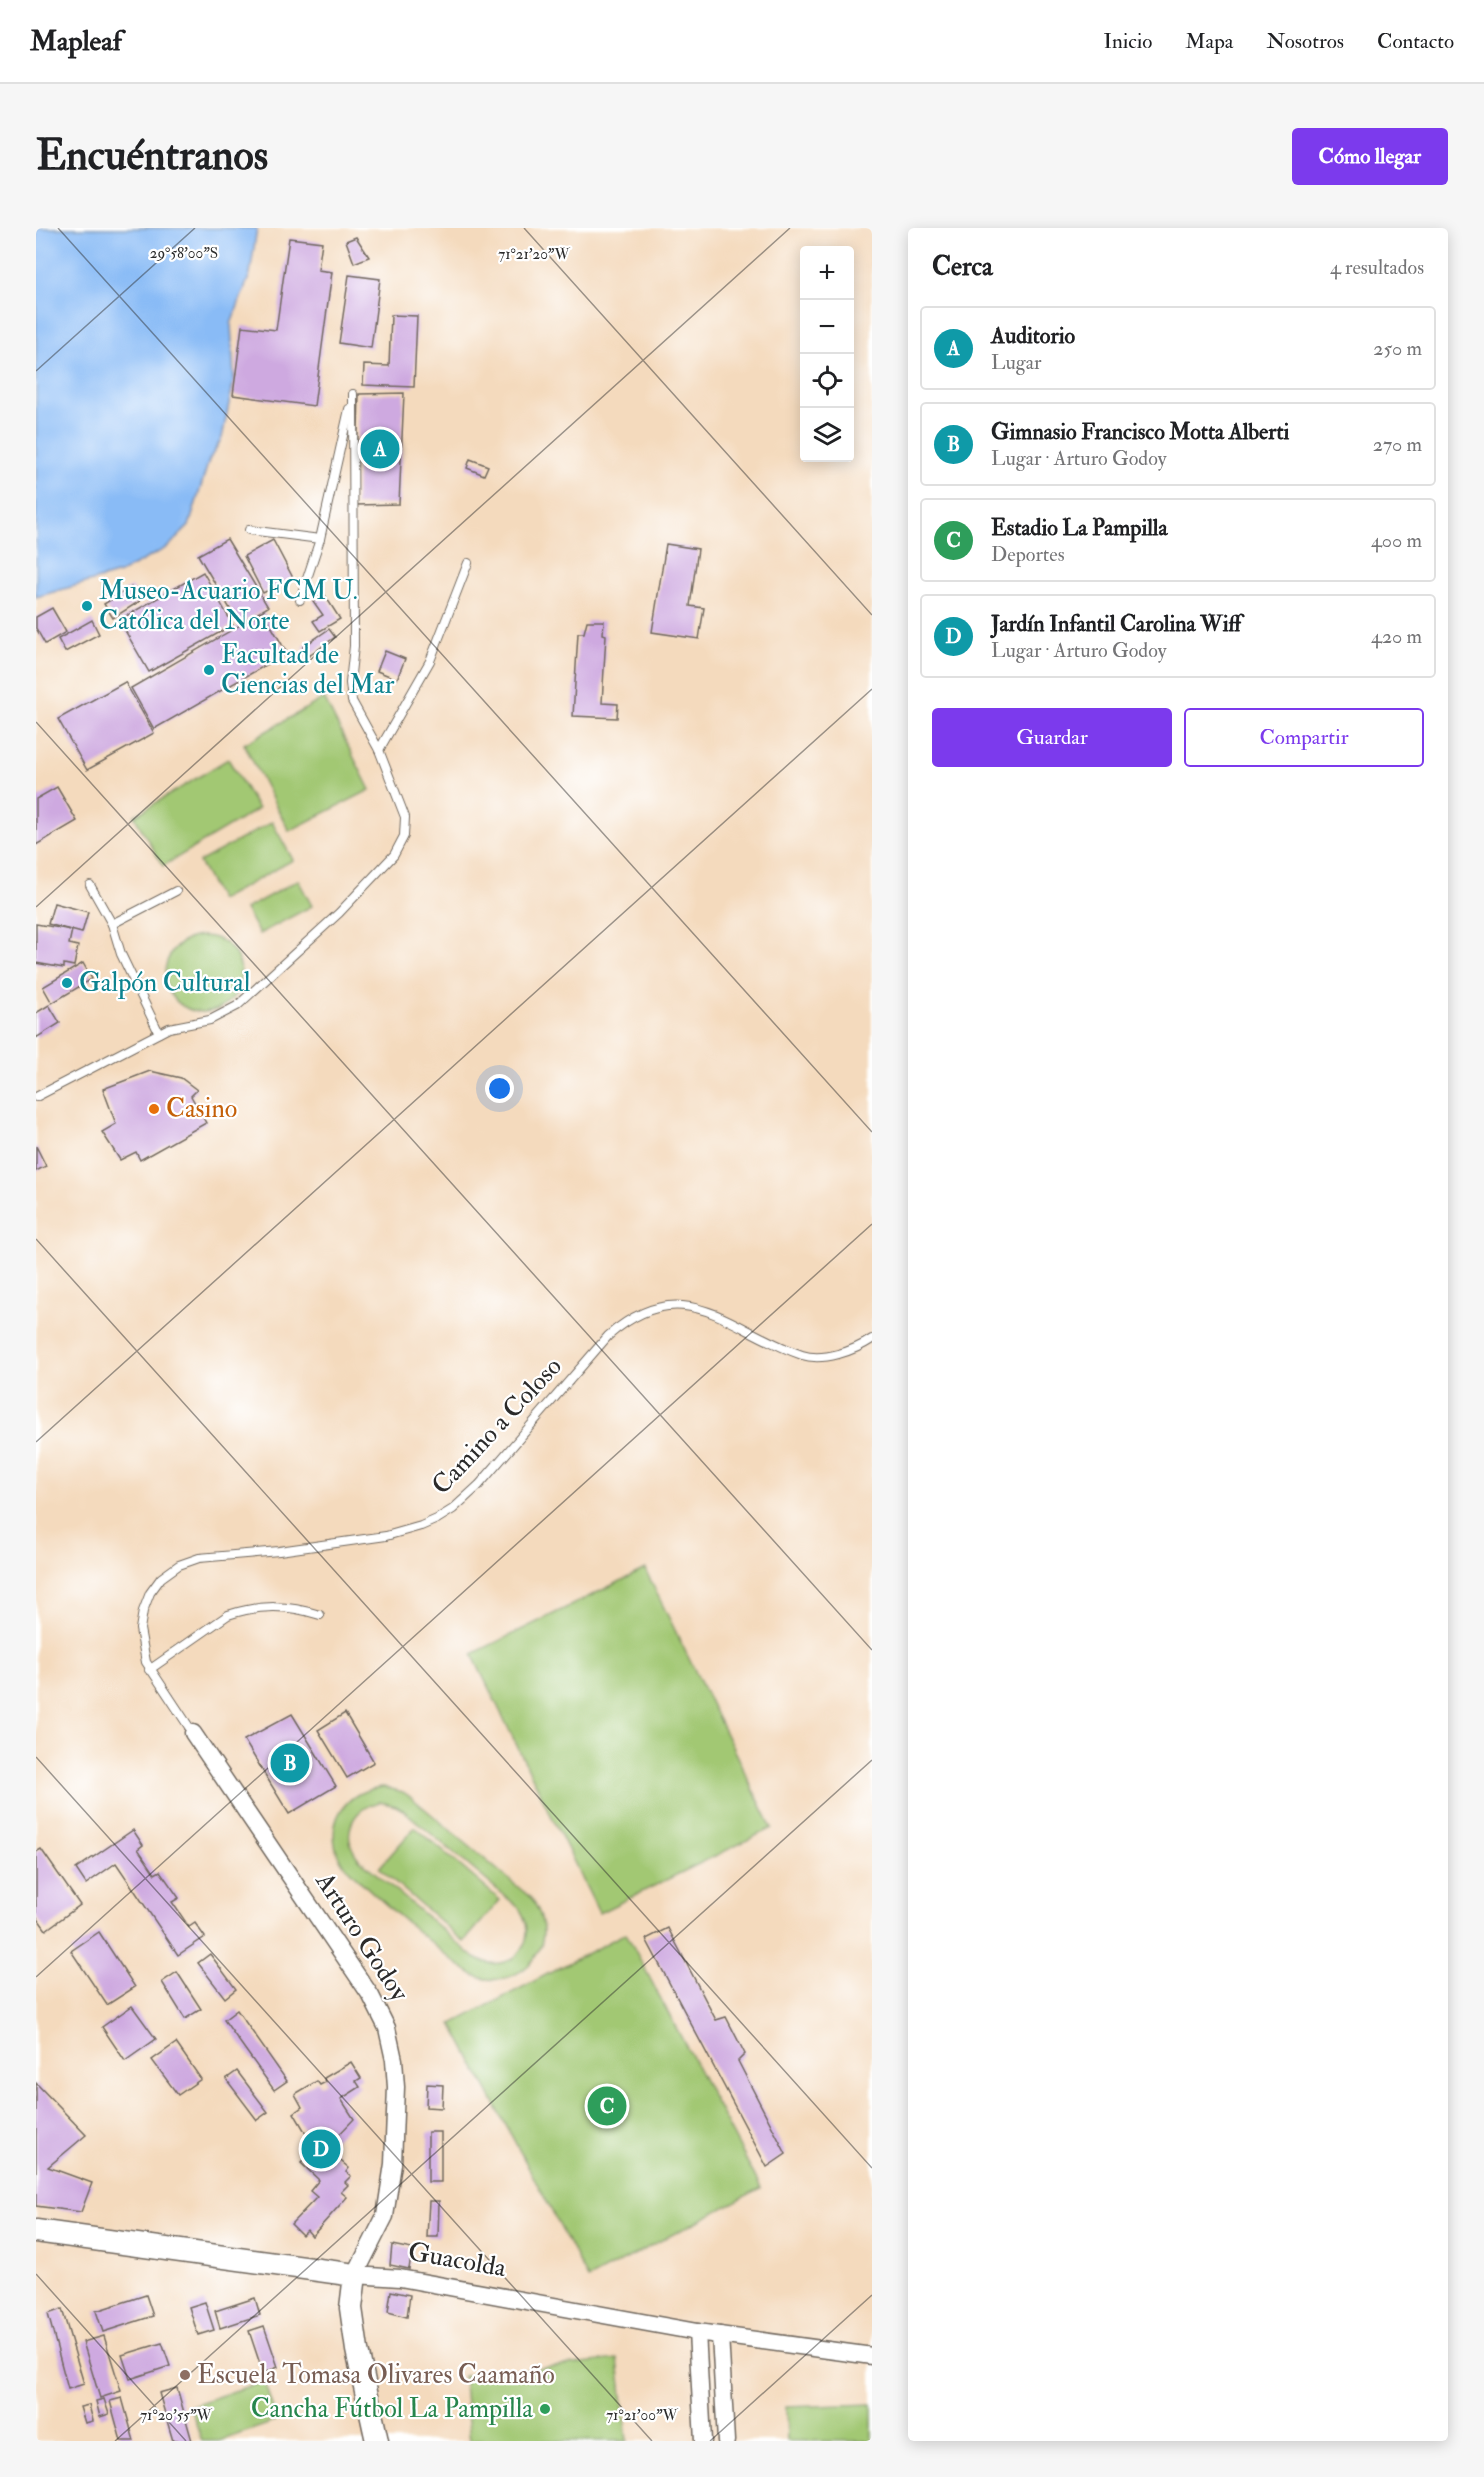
<!DOCTYPE html>
<html lang="es">
<head>
<meta charset="utf-8">
<style>
	:root { --surface:#fff; --page:#f6f6f6; --text:#202124; --muted:#757577; --line:#e0e0e0; --accent:#7c3aed }
	body { margin:0; font-family:"IM FELL Double Pica",serif; background:var(--page); color:var(--text) }
	.controls { position:absolute; right:18px; top:18px; display:grid; overflow:hidden; border-radius:6px; box-shadow:0 3px 15px #0003 }
	.controls button { width:54px; height:54px; display:grid; place-items:center; padding:0; border:0; border-bottom:2px solid var(--line); background:var(--surface); color:var(--text); font:30px sans-serif }
	.you { position:absolute; left:464px; top:861px; width:21px; height:21px; margin:-15px; border:4px solid #fff; border-radius:50%; background:#1a73e8; box-shadow:0 0 0 9px #1a73e833 }
	.badge { display:grid; place-items:center; width:39px; height:39px; border-radius:50%; background:var(--accent); color:#fff; font-size:20px; font-weight:700 }
	.pin { position:absolute; translate:-50% -50%; border:3px solid #fff; box-shadow:0 2px 6px #0006 }
	.list { margin:0; padding:0; list-style:none }
	h2 { display:flex; justify-content:space-between; align-items:center; height:78px; margin:0; padding:0 24px; font-size:26px }
	h2 small { font-size:20px; font-weight:400; color:var(--muted) }
	.list li { display:grid; grid-template-columns:39px 1fr auto; gap:18px; align-items:center; box-sizing:border-box; height:84px; margin:0 12px 12px; padding:0 12px; border:2px solid var(--line); border-radius:6px }
	.list b { display:block; font-size:22px; white-space:nowrap }
	.list p { margin:0; font-size:20px; white-space:nowrap; color:var(--muted) }
	.list em { font-size:20px; font-style:normal; color:var(--muted) }
	.actions { display:flex; gap:12px; padding:18px 24px }
	.actions a { flex:1; padding:14px 0; border:2px solid var(--accent); border-radius:6px; text-align:center; font-size:21px; color:var(--accent) }
	.actions .main { background:var(--accent); color:#fff }
	.icon { flex:none; width:33px; height:33px; fill:none; stroke:currentColor; stroke-width:2; stroke-linecap:round; stroke-linejoin:round }
	.map { position:relative; flex:none; width:836px; height:2213px; overflow:hidden; border-radius:6px }
	header { display:flex; align-items:center; gap:36px; box-sizing:border-box; height:84px; padding:0 30px; background:var(--surface); border-bottom:2px solid var(--line) }
	header strong { font-size:28px }
	nav { display:flex; gap:33px; margin-inline-start:auto; font-size:21px }
	.intro { display:flex; align-items:center; justify-content:space-between; box-sizing:border-box; height:144px; padding:0 36px }
	h1 { margin:0; font-size:42px }
	.button { padding:15px 27px; border-radius:6px; background:var(--accent); color:#fff; font-size:21px; font-weight:700 }
	main { display:flex; gap:36px; padding:0 36px }
	aside { flex:1; background:var(--surface); border-radius:6px; box-shadow:0 3px 15px #0003 }
	.map>svg:first-child { display:block }
</style>
</head>
<body>
<header>
<strong>Mapleaf</strong>
<nav><a>Inicio</a><a>Mapa</a><a>Nosotros</a><a>Contacto</a></nav>
</header>
<div class="intro"><h1>Encuéntranos</h1><a class="button">Cómo llegar</a></div>
<main>
<div class="map">
<svg width="836" height="2213" viewBox="0 0 836 2213">
	<rect width="100%" height="100%" fill="#fff"/>
	<filter id="ink" filterUnits="userSpaceOnUse"><feTurbulence type="fractalNoise" baseFrequency=".0167" numOctaves="2"/><feDisplacementMap in="SourceGraphic" scale="12" xChannelSelector="R" yChannelSelector="G"/><feConvolveMatrix kernelMatrix="1 2 1 2 8 2 1 2 1" color-interpolation-filters="sRGB"/></filter>
	<filter id="wash" filterUnits="userSpaceOnUse"><feTurbulence type="fractalNoise" baseFrequency=".008" numOctaves="4" result="noise"/><feDisplacementMap in="SourceGraphic" scale="24" xChannelSelector="R" yChannelSelector="G"/><feGaussianBlur stdDeviation="1.35" result="paint"/><feColorMatrix in="noise" values="0 0 0 0 0 0 0 0 0 0 0 0 0 0 0 0 0 1.4 0 .05"/><feComposite in="paint" operator="in"/></filter>
	<g filter="url(#wash)">
		<rect width="100%" height="100%" fill="#f4dabd"/>
		<g fill="#a2c873" stroke="#667a4f" stroke-width="1.5" fill-rule="evenodd">
			<polygon points="288,470 334,562 253,603 208,516"/>
			<polygon points="192,531 222,581 127,638 98,588"/>
			<polygon points="236,594 257,632 184,672 163,634"/>
			<polygon points="262,652 276,678 223,706 209,681"/>
			<circle cx="167" cy="746" r="38"/>
			<polygon points="609,1341 736,1600 563,1685 436,1426"/>
			<path d="M347 1559 367 1564 376 1570 495 1670C506 1685 511 1704 503 1722 493 1745 466 1757 442 1749 423 1742 320 1652 305 1633 286 1597 308 1562 347 1559ZM344 1574 360 1578 367 1582 483 1680C506 1714 475 1749 439 1730L323 1631C304 1608 315 1580 344 1574Z"/>
			<polygon points="379,1599 464,1672 428,1714 343,1640"/>
			<polygon points="590,1705 725,1960 552,2051 416,1796"/>
			<polygon points="582,2131 591,2213 434,2213 427,2148"/>
			<polygon points="228,2153 241,2193 183,2213 166,2213 154,2178"/>
			<polygon points="836,2176 836,2213 751,2213 750,2179"/>
		</g>
		<polygon fill="#89bbf6" stroke="#5a7390" stroke-width="1.5" points="0,0 221,0 214,46 195,96 198,151 186,210 173,232 153,298 132,319 84,345 0,369"/>
		<g id="blocks">
			<g fill="#cea9e0">
				<polygon points="320,9 333,29 318,35 310,13"/>
				<polygon points="253,10 286,14 282,42 296,44 278,178 197,167 206,98 240,102"/>
				<polygon points="313,47 344,51 335,120 303,115"/>
				<polygon points="355,87 381,88 378,159 327,157 328,137 353,138"/>
				<polygon points="368,165 363,276 320,277 323,166"/>
				<polygon points="434,231 452,238 448,247 431,240"/>
				<polygon points="191,311 232,379 203,396 162,327"/>
				<polygon points="237,312 257,350 227,365 208,328"/>
				<polygon points="630,316 662,321 654,378 668,380 663,411 616,404"/>
				<polygon points="167,344 197,397 113,444 83,392"/>
				<polygon points="95,359 104,373 77,390 68,376"/>
				<polygon points="288,366 304,391 284,403 277,393 287,387 277,373"/>
				<polygon points="16,380 30,404 9,416 0,400 0,389"/>
				<polygon points="227,384 251,425 118,501 95,460"/>
				<polygon points="56,392 63,406 29,424 22,411"/>
				<polygon points="551,393 568,393 567,406 570,407 566,475 582,476 581,490 537,488 542,405 548,405"/>
				<polygon points="293,401 299,409 273,428 267,419"/>
				<polygon points="349,423 369,431 361,451 341,443"/>
				<polygon points="89,454 118,505 51,542 22,491"/>
				<polygon points="21,559 41,593 0,617 0,571"/>
				<polygon points="18,675 52,684 46,705 12,696"/>
				<polygon points="0,696 36,702 33,716 42,718 38,738 28,736 28,740 0,735"/>
				<polygon points="47,735 56,751 16,775 7,759"/>
				<polygon points="13,777 24,795 0,810 0,785"/>
				<polygon points="114,843 145,850 161,862 155,868 170,895 104,932 100,924 84,932 66,904 80,896 67,861"/>
				<polygon points="0,918 10,938 0,943"/>
				<polygon points="309,1485 338,1534 311,1550 282,1502"/>
				<polygon points="256,1486 300,1558 253,1586 208,1512"/>
				<polygon points="97,1602 107,1617 102,1621 119,1646 124,1643 143,1670 136,1674 153,1699 159,1695 169,1709 142,1727 80,1635 50,1656 40,1641"/>
				<polygon points="5,1621 44,1677 10,1702 0,1688 0,1624"/>
				<polygon points="632,1700 680,1792 690,1789 709,1826 702,1833 750,1926 731,1939 610,1711"/>
				<polygon points="63,1704 99,1759 71,1777 35,1723"/>
				<polygon points="174,1726 200,1761 189,1770 162,1735"/>
				<polygon points="141,1744 165,1781 149,1791 126,1754"/>
				<polygon points="96,1778 120,1811 89,1833 66,1799"/>
				<polygon points="201,1782 251,1853 238,1862 188,1792"/>
				<polygon points="140,1815 165,1851 142,1867 116,1832"/>
				<polygon points="315,1834 325,1850 320,1853 324,1859 305,1871 318,1891 293,1917 301,1925 299,1928 313,1940 310,1944 315,1948 309,1954 312,1957 305,1964 311,1969 276,2008 271,2002 266,2007 255,1996 281,1969 274,1963 283,1952 265,1935 276,1924 271,1918 274,1912 258,1885 266,1879 259,1866 281,1853 284,1857 290,1854 288,1850"/>
				<polygon points="201,1843 232,1884 221,1892 190,1851"/>
				<polygon points="0,1855 50,1907 12,1939 56,1955 45,1984 0,1978"/>
				<polygon points="391,1856 407,1857 406,1880 390,1879"/>
				<rect x="392" y="1904" width="13" height="50"/>
				<polygon points="393,1973 403,1973 402,2009 391,2009"/>
				<polygon points="356,2017 376,2021 373,2041 354,2037"/>
				<polygon points="355,2063 374,2067 371,2089 352,2084"/>
				<polygon points="110,2067 117,2088 67,2104 60,2083"/>
				<polygon points="219,2070 224,2087 184,2100 179,2083"/>
				<polygon points="169,2074 178,2102 162,2107 153,2079"/>
				<polygon points="26,2081 48,2156 32,2161 12,2086"/>
				<polygon points="228,2098 242,2139 227,2145 213,2103"/>
				<polygon points="68,2108 85,2163 64,2170 47,2114"/>
				<polygon points="126,2115 134,2138 94,2151 86,2127"/>
				<polygon points="141,2160 156,2213 137,2213 123,2165"/>
				<polygon points="86,2170 98,2213 85,2213 74,2173"/>
				<polygon points="68,2171 73,2186 64,2189 60,2173"/>
				<polygon points="53,2177 57,2193 49,2195 44,2179"/>
			</g>
		</g>
	</g>
	<g filter="url(#ink)">
		<use href="#blocks" fill-opacity="0" stroke="#71685e" stroke-width="1.5"/>
		<g fill="none" stroke-linecap="round" stroke-linejoin="round">
			<g stroke="#71685e" stroke-width="10">
				<g id="lane">
					<polyline points="213,302 284,311"/>
					<polyline points="264,372 284,311 313,181"/>
					<polyline points="343,522 394,433 432,335"/>
					<polyline points="54,657 76,696"/>
					<polyline points="123,805 85,726 76,696 140,663"/>
					<polyline points="0,869 133,800 174,792 201,778 303,685 358,627 368,608 369,589 343,522 316,473 314,455 318,418 317,166"/>
					<path d="M113 1442 192 1387C225 1376 252 1377 284 1387"/>
					<path d="M157 1505 110 1434 104 1401 107 1383 114 1365 125 1350 143 1337 163 1330 243 1323 350 1308 385 1298 401 1291 417 1281 443 1257 572 1108C649 1041 692 1102 766 1127 787 1134 818 1123 836 1111"/>
				</g>
			</g>
			<g stroke="#71685e" stroke-width="19">
				<g id="street">
					<polyline points="157,1505 335,1768 351,1800 358,1832 360,1859 357,1936 349,1988 319,2047 364,2050 661,2104 836,2128"/>
					<polyline points="661,2104 667,2213"/>
					<polyline points="684,2107 690,2213"/>
				</g>
			</g>
			<g stroke="#71685e" stroke-width="25">
				<polyline id="secondary" points="0,2003 319,2047 315,2080 321,2122 341,2213"/>
			</g>
			<use href="#lane" stroke="#fff" stroke-width="8"/>
			<use href="#street" stroke="#fff" stroke-width="16"/>
			<use href="#secondary" stroke="#fff" stroke-width="22"/>
		</g>
	</g>
	<path fill="none" stroke="#2b2b2b" stroke-width="1.5" stroke-opacity="0.45" d="M22 0 836 904M488 0 836 387M0 143 159 0M0 494 836 1422M0 679 754 0M0 1011 836 1940M0 1214 836 461M0 1529 616 2213M0 1749 836 996M0 2046 150 2213M79 2213 836 1532M674 2213 836 2067"/>
	<g fill="#0f9aa8" stroke="#fff" stroke-width="2">
		<circle cx="51" cy="378" r="6"/>
		<circle cx="173" cy="442" r="6"/>
		<circle cx="31" cy="755" r="6"/>
	</g>
	<circle fill="#e8710a" stroke="#fff" stroke-width="2" cx="118" cy="881" r="6"/>
	<circle fill="#8d6e63" stroke="#fff" stroke-width="2" cx="149" cy="2147" r="6"/>
	<circle fill="#2e9e5b" stroke="#fff" stroke-width="2" cx="509" cy="2181" r="6"/>
	<g text-anchor="middle" dominant-baseline="central" stroke-width="4.5" stroke-linejoin="round" paint-order="stroke">
		<g font-size="26" fill="#0d838f" stroke="#fff" text-anchor="start">
			<text x="63" y="363">Museo-Acuario FCM U.<tspan x="63" dy="30">Católica del Norte</tspan></text>
			<text x="185" y="427">Facultad de<tspan x="185" dy="30">Ciencias del Mar</tspan></text>
			<text x="43" y="755">Galpón Cultural</text>
		</g>
		<g font-size="26" fill="#c56008" stroke="#fff" text-anchor="start">
			<text x="130" y="881">Casino</text>
		</g>
		<g font-size="26" fill="#2b2b2b" stroke="#fff">
			<text transform="translate(461 1198) rotate(-47)">Camino a Coloso</text>
			<text transform="translate(326 1709) rotate(57)">Arturo Godoy</text>
			<text transform="translate(421 2032) rotate(10)">Guacolda</text>
		</g>
		<g font-size="26" fill="#785e54" stroke="#fff" text-anchor="start">
			<text x="161" y="2147">Escuela Tomasa Olivares Caamaño</text>
		</g>
		<g font-size="26" fill="#27864d" stroke="#fff" text-anchor="end">
			<text x="497" y="2181">Cancha Fútbol La Pampilla</text>
		</g>
	</g>
	<g font-size="15" text-anchor="middle" fill="#2b2b2b" stroke="#fff" stroke-width="4.5" stroke-linejoin="round" paint-order="stroke">
		<text x="148" y="30">29°58'00"S</text>
		<text x="498" y="31">71°21'20"W</text>
		<text x="140" y="2192">71°20'55"W</text>
		<text x="606" y="2192">71°21'00"W</text>
	</g>
</svg>
<div class="controls">
<button>+</button>
<button>−</button>
<button><svg class="icon" aria-label="locate" viewBox="0 0 24 24"><circle cx="12" cy="12" r="6"/><path d="M12 2v4M12 18v4M2 12h4M18 12h4"/></svg></button>
<button><svg class="icon" aria-label="layers" viewBox="0 0 24 24"><path d="M12 4l9 5-9 5-9-5zM3 14l9 5 9-5"/></svg></button>
</div>
<div class="you"></div>
<div class="pin badge" style="left:344px;top:221px;background:#0f9aa8">A</div>
<div class="pin badge" style="left:254px;top:1535px;background:#0f9aa8">B</div>
<div class="pin badge" style="left:571px;top:1878px;background:#2e9e5b">C</div>
<div class="pin badge" style="left:285px;top:1921px;background:#0f9aa8">D</div>
</div>
<aside>
<h2>Cerca<small>4 resultados</small></h2>
<ul class="list">
<li><span class="badge" style="background:#0f9aa8">A</span><div><b>Auditorio</b><p>Lugar</p></div><em>250 m</em></li>
<li><span class="badge" style="background:#0f9aa8">B</span><div><b>Gimnasio Francisco Motta Alberti</b><p>Lugar · Arturo Godoy</p></div><em>270 m</em></li>
<li><span class="badge" style="background:#2e9e5b">C</span><div><b>Estadio La Pampilla</b><p>Deportes</p></div><em>400 m</em></li>
<li><span class="badge" style="background:#0f9aa8">D</span><div><b>Jardín Infantil Carolina Wiff</b><p>Lugar · Arturo Godoy</p></div><em>420 m</em></li>
</ul>
<div class="actions"><a class="main">Guardar</a><a>Compartir</a></div>
</aside>
</main>
</body>
</html>
